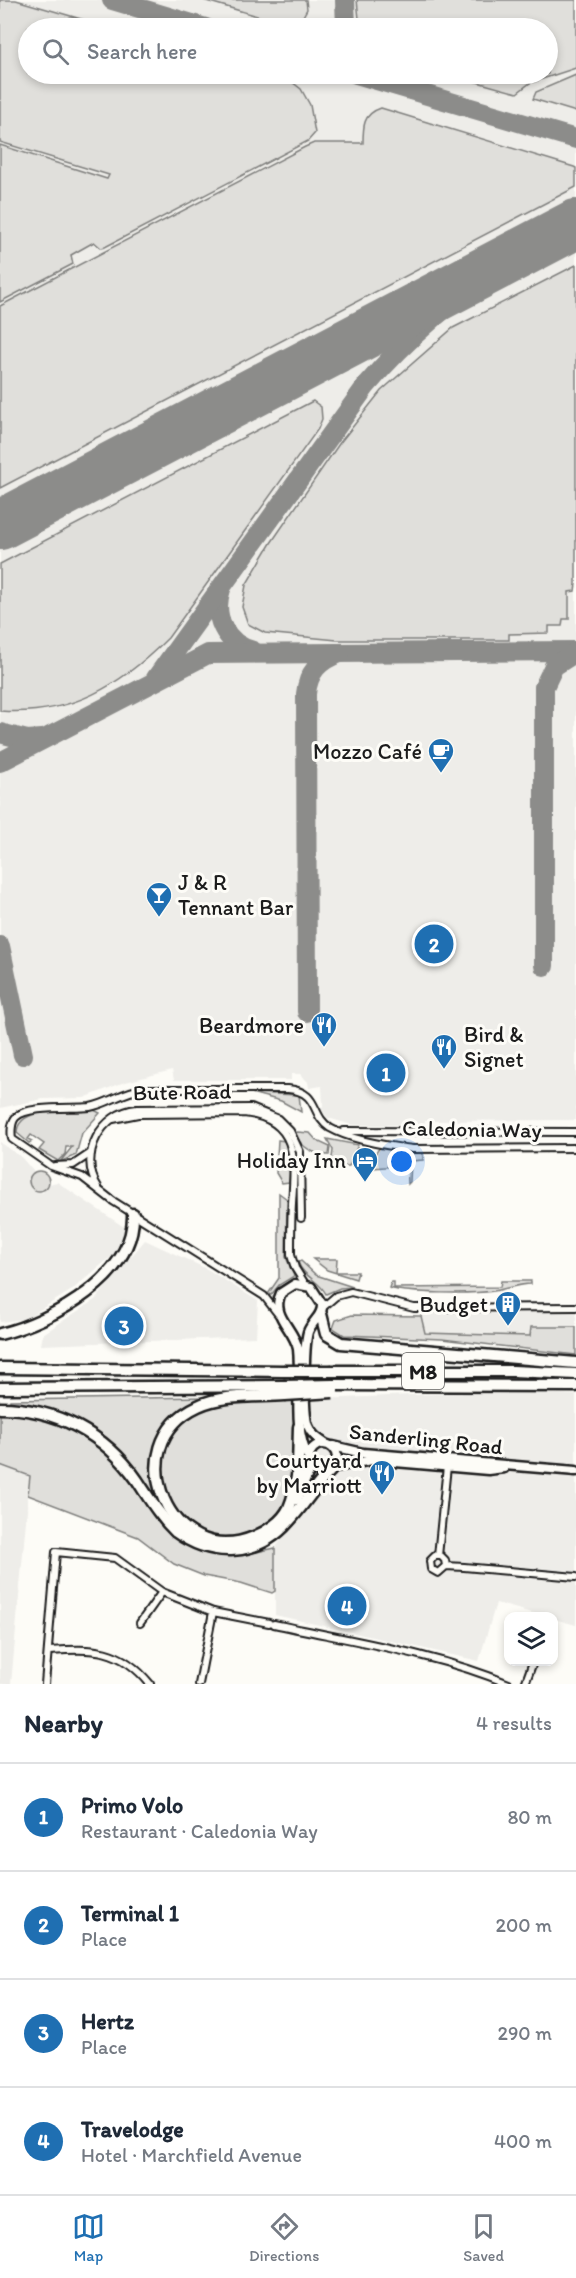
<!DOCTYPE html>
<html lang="en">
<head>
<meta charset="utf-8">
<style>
	:root { --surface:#fff; --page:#f2f2f3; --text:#1f2937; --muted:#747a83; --line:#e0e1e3; --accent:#1f6fb2 }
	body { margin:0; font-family:Itim,sans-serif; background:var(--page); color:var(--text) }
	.controls { position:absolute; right:18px; bottom:18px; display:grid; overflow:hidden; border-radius:12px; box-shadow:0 3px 9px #0003 }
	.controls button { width:54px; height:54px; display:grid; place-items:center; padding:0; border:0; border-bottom:2px solid var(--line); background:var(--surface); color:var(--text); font:30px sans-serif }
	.you { position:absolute; left:402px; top:1162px; width:21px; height:21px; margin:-15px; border:4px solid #fff; border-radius:50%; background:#1a73e8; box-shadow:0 0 0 9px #1a73e833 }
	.badge { display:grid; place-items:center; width:39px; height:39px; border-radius:50%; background:var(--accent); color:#fff; font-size:20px; font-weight:700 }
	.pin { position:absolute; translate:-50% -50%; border:3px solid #fff; box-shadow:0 2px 6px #0006 }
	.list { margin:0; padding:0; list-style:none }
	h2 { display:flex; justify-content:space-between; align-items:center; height:78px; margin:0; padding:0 24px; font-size:26px }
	h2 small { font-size:20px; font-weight:400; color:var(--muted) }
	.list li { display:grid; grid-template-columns:39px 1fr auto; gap:18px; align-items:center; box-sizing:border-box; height:108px; padding:0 24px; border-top:2px solid var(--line) }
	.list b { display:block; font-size:22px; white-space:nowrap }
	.list p { margin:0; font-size:20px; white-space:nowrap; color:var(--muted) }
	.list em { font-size:20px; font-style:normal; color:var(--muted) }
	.icon { flex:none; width:33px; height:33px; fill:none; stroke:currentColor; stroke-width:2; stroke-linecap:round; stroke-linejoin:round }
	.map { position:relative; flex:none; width:576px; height:1684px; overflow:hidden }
	.search { position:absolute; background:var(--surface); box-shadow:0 3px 9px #0003; left:18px; right:18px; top:18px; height:66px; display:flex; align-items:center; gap:15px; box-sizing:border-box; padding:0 21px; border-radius:33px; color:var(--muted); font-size:22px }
	.sheet { height:510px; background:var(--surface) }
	nav { display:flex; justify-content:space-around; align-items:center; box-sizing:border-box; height:84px; border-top:2px solid var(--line); background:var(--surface); font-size:16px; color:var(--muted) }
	nav a { display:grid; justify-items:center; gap:3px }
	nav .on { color:var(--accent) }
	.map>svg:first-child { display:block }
</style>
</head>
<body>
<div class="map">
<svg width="576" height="1684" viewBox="0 0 576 1684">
	<rect width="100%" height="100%" fill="#fdfcf7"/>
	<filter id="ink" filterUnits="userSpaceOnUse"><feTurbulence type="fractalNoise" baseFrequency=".0167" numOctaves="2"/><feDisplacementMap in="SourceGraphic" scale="12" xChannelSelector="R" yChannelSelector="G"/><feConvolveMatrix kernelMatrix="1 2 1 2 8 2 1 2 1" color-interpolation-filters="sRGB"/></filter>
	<g filter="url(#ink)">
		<g fill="#eeede9" fill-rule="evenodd">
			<path d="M0 0H576V1120L425 1121V1125H352L328 1118 320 1108 323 1106 322 1086 309 1088 308 1082 300 1074H291V1080H174L172 1070 122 1083 84 1098 43 1099 0 1108ZM28 28H548V74H28Z"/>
			<polygon points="0,1142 21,1157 34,1172 30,1179 42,1193 49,1184 57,1182 127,1229 113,1255 72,1290 25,1319 0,1322"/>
			<polygon points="145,1240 207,1269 258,1301 256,1337 41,1345 43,1334 96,1299"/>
			<polygon points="421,1311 576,1311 576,1327 531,1327 530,1336 424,1333"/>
			<polygon points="504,1391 576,1395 576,1625 496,1603 479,1661 275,1615 275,1548 297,1519 296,1400"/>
			<polygon points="0,1465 30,1477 11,1684 0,1684"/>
		</g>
		<g fill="#e0dfdb" stroke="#7e7e7c" stroke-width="1.5">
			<polygon points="0,0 16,0 112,28 28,28 28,74 264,74 292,82 301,89 310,105 315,133 308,141 105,247 101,248 94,242 71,255 73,264 0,302 0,145 107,179 109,175 0,142"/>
			<polygon points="203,0 306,0 307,9 301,20 288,25"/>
			<polygon points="357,0 576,0 576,68 530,83 517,93 448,74 548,74 548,28 360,28"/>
			<polygon points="576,75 576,112 533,99 536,92"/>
			<path d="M381 108 574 167 576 168V187L0 488V306L305 147 314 143H363C363 126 363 114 381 108Z"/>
			<polygon points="576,265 576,584 575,591 569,592 569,619 563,619 562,626 549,626 549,633 509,634 509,640 337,640 265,633 248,624 242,607 246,585 271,543 339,444 381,391 453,328"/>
			<path d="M313 401 321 407 322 419 318 429 168 638C120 686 71 716 0 711V564Z"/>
			<polygon points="251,1093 299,1095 301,1112 281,1101"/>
			<path d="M94 1110 100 1113 82 1133 76 1155 60 1162 72 1147H66L65 1154 58 1161 39 1150 44 1144 31 1135 28 1139 32 1141 29 1143 17 1133C17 1104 73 1113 94 1110Z"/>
			<path d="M297 1132 310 1133 317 1141 330 1147 329 1155C314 1155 301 1147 295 1134Z"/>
			<polygon points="327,1139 358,1145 349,1166 331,1166 333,1150"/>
			<polygon points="278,1140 285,1141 291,1161 289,1182 282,1183 276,1173"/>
			<polygon points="380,1147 423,1151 423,1160 411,1161 410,1182 408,1184 407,1160 396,1160 396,1166 373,1168 373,1157"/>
			<circle cx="39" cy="1181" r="10"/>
			<polygon points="279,1193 287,1199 286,1257 294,1276 279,1285 271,1295 268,1294 279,1278"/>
			<polygon points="313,1259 337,1259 336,1272 358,1272 356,1279 327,1270"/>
			<path d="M301 1261 316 1275 353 1287 340 1288 326 1294C319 1280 303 1277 298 1262Z"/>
			<path d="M501 1281H531V1284C517 1284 507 1289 494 1291 472 1294 410 1294 389 1288L391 1282H394V1288L500 1287Z"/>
			<polygon points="352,1315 421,1316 425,1333 530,1336 531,1327 576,1327 576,1355 442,1339 344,1335 333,1328 336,1320"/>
			<path d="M207 1397C155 1421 142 1459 162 1511 120 1452 89 1406 10 1403V1400Z"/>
			<path d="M295 1401C295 1434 299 1470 288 1501 282 1518 263 1530 247 1534 151 1556 132 1426 213 1405 238 1399 270 1401 295 1401Z"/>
			<path d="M0 1412C45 1414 86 1432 119 1464 133 1477 141 1498 152 1513 186 1559 223 1561 275 1548V1591L272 1593 241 1583 204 1576 174 1564 138 1537 28 1495 30 1476 0 1465Z"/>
		</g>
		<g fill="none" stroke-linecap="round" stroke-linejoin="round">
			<g stroke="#8c8c8a" stroke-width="20">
				<polyline points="112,0 206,28"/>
				<polyline points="345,0 346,28"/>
				<polyline points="356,74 576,139"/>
				<path d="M221 589C212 616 225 644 253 651"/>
				<path d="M156 678 366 386C409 335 457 296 512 258"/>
				<polyline points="0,733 27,740 41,739"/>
				<polyline points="0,762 208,654 576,651"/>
				<polyline points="0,946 23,1055"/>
				<polyline points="544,966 544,687 554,666 576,652"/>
				<path d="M307 1012 306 694C308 672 319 660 340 653"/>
			</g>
			<polyline stroke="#8c8c8a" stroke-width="50" points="0,525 576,224"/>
			<g stroke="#1c1c1c" stroke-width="10">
				<g id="street">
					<path d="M113 1119 138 1114 244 1113C299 1119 295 1160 292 1203 291 1220 291 1237 291 1255L295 1268 305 1284"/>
					<polyline points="344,1131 576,1132"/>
					<polyline points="55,1166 73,1165 91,1153"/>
					<path d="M98 1187C77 1155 102 1112 137 1109L251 1108 278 1119 290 1131 300 1152 301 1218"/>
					<polyline points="322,1308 336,1296 351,1292 414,1308 576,1307"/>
					<path d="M278 1314 264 1296 113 1201 82 1177 51 1166 12 1139C11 1133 11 1122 16 1117 27 1105 73 1109 90 1107 108 1104 123 1091 143 1089H288C320 1092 310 1115 330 1128 353 1141 387 1146 413 1149L576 1148"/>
					<polyline points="438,1556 447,1466"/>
					<polyline points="446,1566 445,1560 441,1556 435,1556 430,1561 431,1569 438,1573 446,1566 464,1567 576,1577"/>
					<polyline points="213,1612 269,1623"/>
					<polyline points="140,1623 162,1592"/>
					<path d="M274 1624C352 1641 435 1653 509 1684"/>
					<path d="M49 1651C93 1648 120 1647 150 1684"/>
					<polyline points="45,1684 56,1552 115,1558 162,1592 213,1612 199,1684"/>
					<polyline points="525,1684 533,1662"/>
				</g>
			</g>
			<g stroke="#1c1c1c" stroke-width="13">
				<g id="secondary">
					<circle cx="323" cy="1458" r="14"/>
					<polyline points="333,1446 363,1453 576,1471"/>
					<path d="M309 1459C291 1426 302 1385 298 1349 294 1328 270 1316 281 1293L295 1284 311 1287 322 1304C323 1316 312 1321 308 1332 304 1346 303 1414 308 1426 311 1434 317 1438 324 1443"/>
					<polyline points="334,1467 372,1460 488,1470 504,1468"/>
				</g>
			</g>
			<g stroke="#1c1c1c" stroke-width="15">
				<g id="highway">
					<polyline points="321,1314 326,1334 341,1343 576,1363"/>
					<path d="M0 1334C53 1321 135 1276 133 1214"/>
					<polyline points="0,1368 283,1371"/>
					<polyline points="332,1371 513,1371 576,1374"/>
					<polyline points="333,1385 576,1386"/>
					<polyline points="0,1388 284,1386"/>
					<path d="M285 1395C258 1397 223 1394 198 1406 116 1444 170 1572 254 1537 267 1532 283 1521 289 1508 300 1482 298 1454 299 1427"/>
					<path d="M0 1408C56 1408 105 1434 137 1480 149 1498 160 1517 176 1532 212 1558 258 1557 289 1521 304 1505 315 1486 331 1470"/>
					<polyline points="296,1499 311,1465"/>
				</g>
			</g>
			<use href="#street" stroke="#fdfcf7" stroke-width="6"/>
			<use href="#secondary" stroke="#fdfcf7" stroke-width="8"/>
			<use href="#highway" stroke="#fdfcf7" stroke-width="10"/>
			<g stroke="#1c1c1c" stroke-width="15" stroke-linecap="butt">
				<g id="highway-bridge">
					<polyline points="283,1371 332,1371"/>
					<polyline points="284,1386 333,1385"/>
					<polyline points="285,1395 333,1392"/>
				</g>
			</g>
			<use href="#highway-bridge" stroke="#fdfcf7" stroke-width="10"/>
		</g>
	</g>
	<defs>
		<g id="cafe-pin" transform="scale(1.35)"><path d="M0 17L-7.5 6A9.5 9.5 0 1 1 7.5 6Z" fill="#1f6fb2" stroke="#fdfcf7"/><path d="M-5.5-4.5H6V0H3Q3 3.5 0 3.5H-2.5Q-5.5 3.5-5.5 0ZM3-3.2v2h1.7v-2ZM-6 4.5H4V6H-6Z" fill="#fff"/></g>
		<g id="bar-pin" transform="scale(1.35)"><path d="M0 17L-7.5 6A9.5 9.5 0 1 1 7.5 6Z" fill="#1f6fb2" stroke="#fdfcf7"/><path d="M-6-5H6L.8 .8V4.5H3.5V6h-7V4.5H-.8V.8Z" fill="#fff"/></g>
		<g id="restaurant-pin" transform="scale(1.35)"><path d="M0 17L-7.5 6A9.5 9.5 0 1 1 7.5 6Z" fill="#1f6fb2" stroke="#fdfcf7"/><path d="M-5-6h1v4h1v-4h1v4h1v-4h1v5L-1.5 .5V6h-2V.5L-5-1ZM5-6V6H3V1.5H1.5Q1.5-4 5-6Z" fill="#fff"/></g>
		<g id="hotel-pin" transform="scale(1.35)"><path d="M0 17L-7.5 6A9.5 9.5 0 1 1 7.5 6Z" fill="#1f6fb2" stroke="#fdfcf7"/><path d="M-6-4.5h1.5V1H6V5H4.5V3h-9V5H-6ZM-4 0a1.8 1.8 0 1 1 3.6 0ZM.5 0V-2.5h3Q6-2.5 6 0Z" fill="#fff"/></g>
		<g id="building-pin" transform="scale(1.35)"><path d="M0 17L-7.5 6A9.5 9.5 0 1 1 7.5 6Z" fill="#1f6fb2" stroke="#fdfcf7"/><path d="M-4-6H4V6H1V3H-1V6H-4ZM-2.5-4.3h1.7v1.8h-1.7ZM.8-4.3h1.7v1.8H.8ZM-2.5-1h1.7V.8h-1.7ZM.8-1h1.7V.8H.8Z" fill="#fff"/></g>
	</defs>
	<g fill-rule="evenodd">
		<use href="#cafe-pin" x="441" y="751"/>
		<use href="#bar-pin" x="159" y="895"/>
		<use href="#restaurant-pin" x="324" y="1025"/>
		<use href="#restaurant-pin" x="444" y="1047"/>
		<use href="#hotel-pin" x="365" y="1160"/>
		<use href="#building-pin" x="508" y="1304"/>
		<use href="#restaurant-pin" x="382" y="1473"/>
	</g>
	<g text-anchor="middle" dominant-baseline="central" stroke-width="6" stroke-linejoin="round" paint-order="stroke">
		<rect fill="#fdfcf7" stroke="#605f5e" stroke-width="1.5" x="402" y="1353" width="42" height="36" rx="4.5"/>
		<g font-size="21" font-weight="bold" fill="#1c1c1c">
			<text x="423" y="1371">M8</text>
		</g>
		<g font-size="22" fill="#1c1c1c" stroke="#fdfcf7" text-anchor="end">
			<text x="422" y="751">Mozzo Café</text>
			<text x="178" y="882" text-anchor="start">J &amp; R<tspan x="178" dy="25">Tennant Bar</tspan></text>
			<text x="304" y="1025">Beardmore</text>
			<text x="464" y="1034" text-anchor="start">Bird &amp;<tspan x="464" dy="25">Signet</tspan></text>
			<text x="346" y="1160">Holiday Inn</text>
			<text x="488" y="1304">Budget</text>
			<text x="362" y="1460">Courtyard<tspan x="362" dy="25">by Marriott</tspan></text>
		</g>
		<g font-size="22" fill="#1c1c1c" stroke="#fdfcf7">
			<text transform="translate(182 1092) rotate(-1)">Bute Road</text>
			<text transform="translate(472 1129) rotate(1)">Caledonia Way</text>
			<text transform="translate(426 1439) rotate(6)">Sanderling Road</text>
		</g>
	</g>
</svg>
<div class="controls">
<button><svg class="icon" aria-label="layers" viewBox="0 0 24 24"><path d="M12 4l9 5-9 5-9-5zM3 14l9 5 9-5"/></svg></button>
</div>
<div class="you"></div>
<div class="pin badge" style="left:386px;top:1073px">1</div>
<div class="pin badge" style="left:434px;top:944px">2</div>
<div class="pin badge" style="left:124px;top:1326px">3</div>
<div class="pin badge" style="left:347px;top:1606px">4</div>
<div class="search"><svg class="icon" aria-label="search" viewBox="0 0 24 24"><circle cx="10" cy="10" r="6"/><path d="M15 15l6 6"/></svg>Search here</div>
</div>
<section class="sheet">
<h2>Nearby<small>4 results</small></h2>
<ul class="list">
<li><span class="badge">1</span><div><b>Primo Volo</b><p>Restaurant · Caledonia Way</p></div><em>80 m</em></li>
<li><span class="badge">2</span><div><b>Terminal 1</b><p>Place</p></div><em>200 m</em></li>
<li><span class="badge">3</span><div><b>Hertz</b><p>Place</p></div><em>290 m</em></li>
<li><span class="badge">4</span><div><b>Travelodge</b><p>Hotel · Marchfield Avenue</p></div><em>400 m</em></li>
</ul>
</section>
<nav>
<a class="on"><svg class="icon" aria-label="map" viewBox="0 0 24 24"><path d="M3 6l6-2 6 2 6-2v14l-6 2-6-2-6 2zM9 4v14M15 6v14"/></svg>Map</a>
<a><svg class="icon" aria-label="directions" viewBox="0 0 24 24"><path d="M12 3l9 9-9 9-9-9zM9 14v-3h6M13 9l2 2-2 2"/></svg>Directions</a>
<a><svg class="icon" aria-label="saved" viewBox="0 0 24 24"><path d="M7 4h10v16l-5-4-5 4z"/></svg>Saved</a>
</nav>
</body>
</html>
